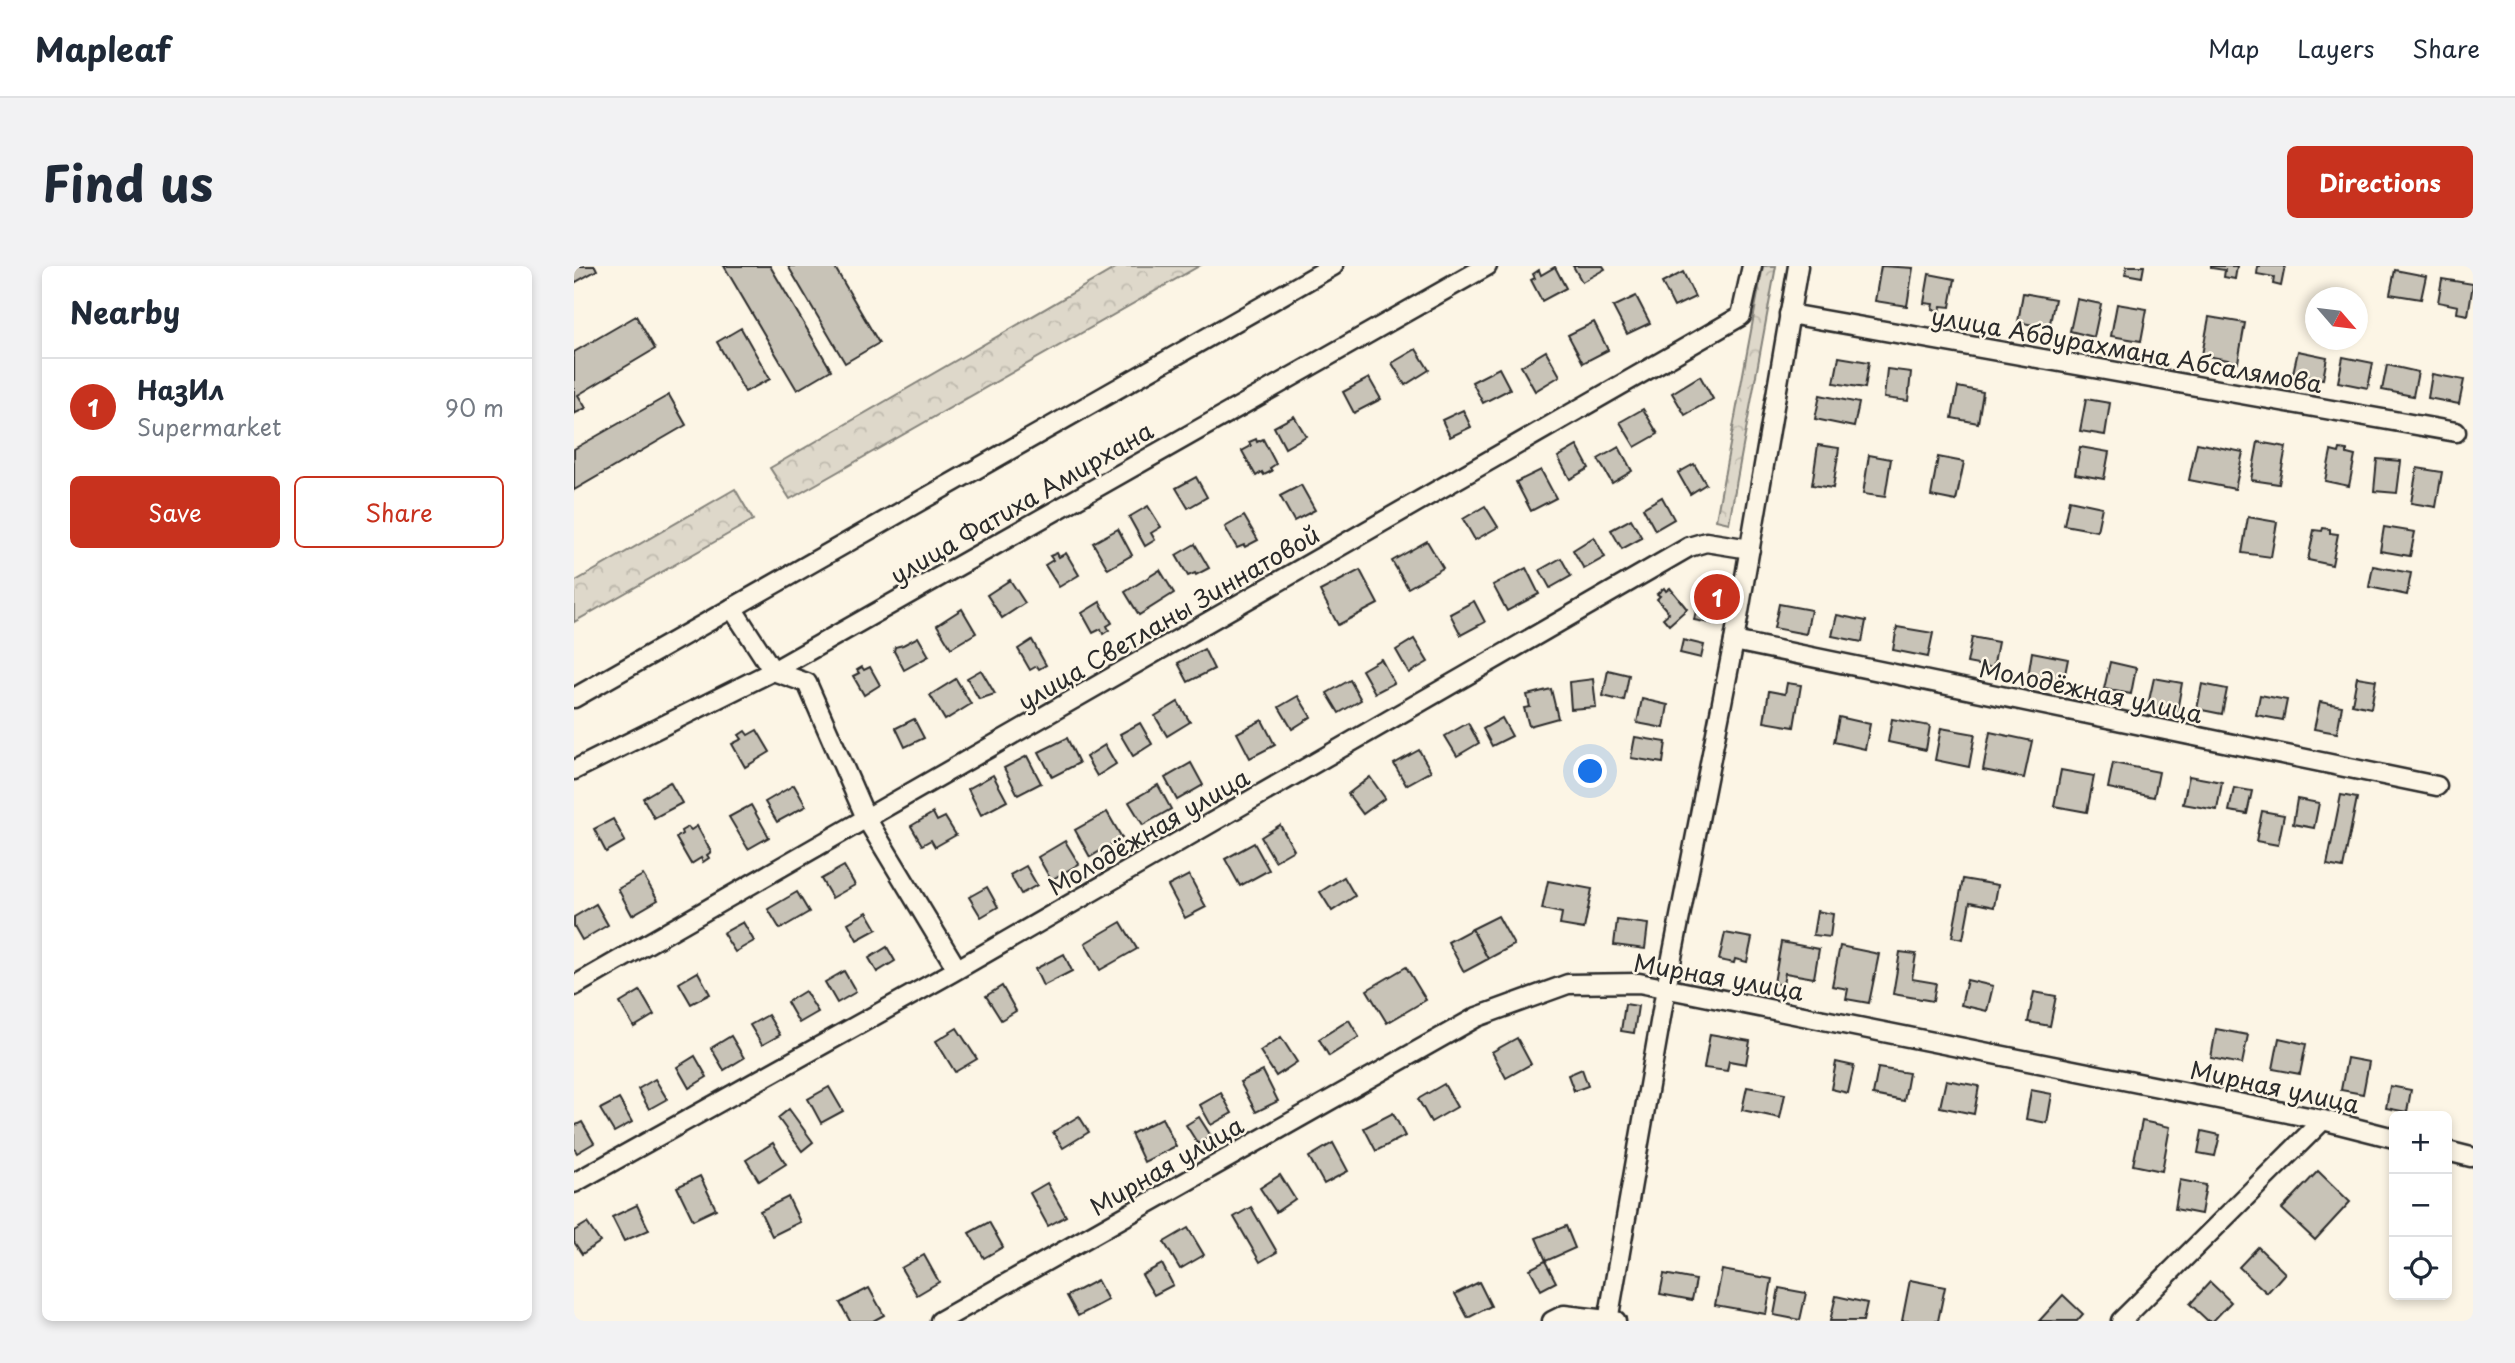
<!DOCTYPE html>
<html lang="en">
<head>
<meta charset="utf-8">
<style>
	:root { --surface:#fff; --page:#f2f2f3; --text:#1f2937; --muted:#747a83; --line:#e0e1e3; --accent:#c8321e }
	body { margin:0; font-family:"Playpen Sans",sans-serif; background:var(--page); color:var(--text) }
	.controls { position:absolute; right:21px; bottom:21px; display:grid; overflow:hidden; border-radius:10px; box-shadow:0 4px 10px #0003 }
	.controls button { width:63px; height:63px; display:grid; place-items:center; padding:0; border:0; border-bottom:2px solid var(--line); background:var(--surface); color:var(--text); font:35px sans-serif }
	.compass { position:absolute; left:1731px; top:21px; width:63px; height:63px; border-radius:50%; background:var(--surface); box-shadow:0 4px 10px #0003; rotate:118deg }
	.you { position:absolute; left:1017px; top:506px; width:24px; height:24px; margin:-18px; border:5px solid #fff; border-radius:50%; background:#1a73e8; box-shadow:0 0 0 10px #1a73e833 }
	.badge { display:grid; place-items:center; width:46px; height:46px; border-radius:50%; background:var(--accent); color:#fff; font-size:23px; font-weight:700 }
	.pin { position:absolute; translate:-50% -50%; border:4px solid #fff; box-shadow:0 2px 7px #0006 }
	.list { margin:0; padding:0; list-style:none }
	h2 { display:flex; justify-content:space-between; align-items:center; height:91px; margin:0; padding:0 28px; font-size:30px }
	h2 small { font-size:23px; font-weight:400; color:var(--muted) }
	.list li { display:grid; grid-template-columns:46px 1fr auto; gap:21px; align-items:center; box-sizing:border-box; height:98px; padding:0 28px; border-top:2px solid var(--line) }
	.list b { display:block; font-size:26px; white-space:nowrap }
	.list p { margin:0; font-size:23px; white-space:nowrap; color:var(--muted) }
	.list em { font-size:23px; font-style:normal; color:var(--muted) }
	.actions { display:flex; gap:14px; padding:21px 28px }
	.actions a { flex:1; padding:16px 0; border:2px solid var(--accent); border-radius:10px; text-align:center; font-size:24px; color:var(--accent) }
	.actions .main { background:var(--accent); color:#fff }
	.icon { flex:none; width:38px; height:38px; fill:none; stroke:currentColor; stroke-width:2; stroke-linecap:round; stroke-linejoin:round }
	.map { position:relative; flex:none; width:1899px; height:1055px; overflow:hidden; border-radius:10px }
	header { display:flex; align-items:center; gap:42px; box-sizing:border-box; height:98px; padding:0 35px; background:var(--surface); border-bottom:2px solid var(--line) }
	header strong { font-size:33px }
	nav { display:flex; gap:38px; margin-inline-start:auto; font-size:24px }
	.intro { display:flex; align-items:center; justify-content:space-between; box-sizing:border-box; height:168px; padding:0 42px }
	h1 { margin:0; font-size:49px }
	.button { padding:18px 32px; border-radius:10px; background:var(--accent); color:#fff; font-size:24px; font-weight:700 }
	main { display:flex; gap:42px; padding:0 42px }
	aside { flex:1; background:var(--surface); border-radius:10px; box-shadow:0 4px 10px #0003 }
	.map>svg:first-child { display:block }
</style>
</head>
<body>
<header>
<strong>Mapleaf</strong>
<nav><a>Map</a><a>Layers</a><a>Share</a></nav>
</header>
<div class="intro"><h1>Find us</h1><a class="button">Directions</a></div>
<main>
<aside>
<h2>Nearby<small></small></h2>
<ul class="list">
<li><span class="badge">1</span><div><b>НазИл</b><p>Supermarket</p></div><em>90 m</em></li>
</ul>
<div class="actions"><a class="main">Save</a><a>Share</a></div>
</aside>
<div class="map">
<svg width="1899" height="1055" viewBox="0 0 1899 1055">
	<defs>
		<pattern id="forest-crowns" width="20" height="18" patternUnits="userSpaceOnUse" patternTransform="scale(1.75)"><rect width="20" height="18" fill="#ded8ca"/><path d="M2 6a3 3 0 1 1 6 0M12 15a3 3 0 1 1 6 0" fill="none" stroke="#bfbaae"/></pattern>
	</defs>
	<rect width="100%" height="100%" fill="#fcf5e5"/>
	<filter id="ink" filterUnits="userSpaceOnUse"><feTurbulence type="fractalNoise" baseFrequency=".0143" numOctaves="2"/><feDisplacementMap in="SourceGraphic" scale="14" xChannelSelector="R" yChannelSelector="G"/><feConvolveMatrix kernelMatrix="1 2 1 2 8 2 1 2 1" color-interpolation-filters="sRGB"/></filter>
	<g filter="url(#ink)">
		<g fill="url(#forest-crowns)" stroke="#84827a" stroke-width="2">
			<polygon points="545,0 625,0 216,233 196,202"/>
			<polygon points="1189,0 1202,0 1155,257 1142,254"/>
			<polygon points="161,223 179,254 0,356 0,316"/>
		</g>
		<g fill="#c8c3b7" stroke="#2b2b2b" stroke-width="2">
			<polygon points="0,0 21,0 23,4 0,17"/>
			<polygon points="150,0 196,0 257,104 223,124"/>
			<polygon points="214,0 260,0 305,77 271,97"/>
			<polygon points="999,0 1029,0 1031,3 1008,16"/>
			<polygon points="1307,0 1339,2 1333,40 1301,35"/>
			<polygon points="1553,0 1570,0 1568,11 1551,8"/>
			<polygon points="1637,0 1663,0 1661,13 1650,11 1651,4 1637,2"/>
			<polygon points="1684,0 1711,0 1707,20 1699,18 1700,11 1683,8"/>
			<polygon points="981,1 992,22 968,35 957,14 961,12 959,8 965,4 967,9"/>
			<polygon points="1821,4 1852,10 1847,33 1816,28"/>
			<polygon points="1109,6 1121,31 1100,41 1088,17"/>
			<polygon points="1355,8 1381,13 1376,41 1367,40 1366,45 1358,43 1359,38 1350,37"/>
			<polygon points="1868,13 1899,18 1894,49 1883,47 1884,40 1864,36"/>
			<polygon points="1449,27 1481,33 1475,62 1444,56"/>
			<polygon points="1062,30 1076,57 1053,68 1039,41"/>
			<polygon points="1503,33 1527,38 1520,71 1496,65"/>
			<polygon points="1543,38 1573,43 1567,75 1537,70"/>
			<polygon points="62,50 81,83 4,129 12,142 0,148 0,86"/>
			<polygon points="1635,51 1671,57 1664,96 1628,89"/>
			<polygon points="1020,56 1034,84 1009,97 994,69"/>
			<polygon points="167,62 196,113 171,126 143,76"/>
			<polygon points="842,83 855,104 831,119 818,97"/>
			<polygon points="972,85 986,110 961,125 947,100"/>
			<polygon points="1724,85 1753,91 1749,113 1719,107"/>
			<polygon points="1265,91 1295,96 1291,122 1260,117"/>
			<polygon points="1769,91 1799,97 1794,122 1764,116"/>
			<polygon points="1813,99 1844,106 1839,130 1808,124"/>
			<polygon points="925,102 936,123 909,137 898,116"/>
			<polygon points="1313,103 1337,106 1334,135 1310,132"/>
			<polygon points="1858,108 1890,114 1885,138 1854,132"/>
			<polygon points="1126,110 1139,133 1111,149 1098,127"/>
			<polygon points="795,112 807,133 780,147 769,126"/>
			<polygon points="1384,121 1409,126 1404,157 1378,152"/>
			<polygon points="95,129 112,159 0,224 0,183"/>
			<polygon points="1246,129 1285,137 1280,161 1241,153"/>
			<polygon points="1512,133 1536,137 1531,169 1506,165"/>
			<polygon points="1069,143 1084,168 1061,181 1046,156"/>
			<polygon points="889,144 897,161 876,171 868,154"/>
			<polygon points="720,150 732,170 711,182 700,161"/>
			<polygon points="682,173 683,176 689,173 702,198 696,202 698,205 690,209 688,206 682,210 668,185 677,180 675,176"/>
			<polygon points="1684,176 1712,181 1705,218 1677,214"/>
			<polygon points="1623,177 1669,186 1661,223 1615,214"/>
			<polygon points="1244,179 1265,182 1259,222 1238,219"/>
			<polygon points="1003,180 1015,202 996,213 984,191"/>
			<polygon points="1045,181 1058,205 1038,217 1024,193"/>
			<polygon points="1506,181 1535,186 1530,213 1501,208"/>
			<polygon points="1766,183 1773,184 1773,188 1781,190 1775,220 1751,215 1757,185 1765,187"/>
			<polygon points="1295,189 1317,193 1311,231 1289,228"/>
			<polygon points="1364,191 1390,196 1382,235 1357,230"/>
			<polygon points="1803,193 1827,195 1823,227 1800,225"/>
			<polygon points="1120,198 1132,218 1116,228 1104,207"/>
			<polygon points="1843,202 1868,206 1862,241 1837,237"/>
			<polygon points="967,204 982,232 957,245 942,216"/>
			<polygon points="622,211 633,231 614,242 602,222"/>
			<polygon points="727,219 741,244 720,255 706,230"/>
			<polygon points="1088,231 1100,253 1081,264 1069,242"/>
			<polygon points="1495,234 1528,241 1523,265 1490,259"/>
			<polygon points="574,240 587,261 577,267 581,274 571,280 555,251"/>
			<polygon points="911,240 924,261 901,274 889,253"/>
			<polygon points="670,250 684,274 671,281 670,279 663,282 651,261"/>
			<polygon points="1674,251 1703,256 1697,291 1668,287"/>
			<polygon points="1057,253 1068,272 1048,283 1037,264"/>
			<polygon points="1810,261 1841,266 1836,290 1806,285"/>
			<polygon points="1749,262 1756,263 1756,267 1764,268 1758,299 1734,294 1740,264 1748,265"/>
			<polygon points="544,263 558,289 534,303 519,277"/>
			<polygon points="1020,271 1031,291 1010,303 999,284"/>
			<polygon points="853,275 869,302 834,322 818,295"/>
			<polygon points="621,278 635,302 622,309 621,307 614,310 602,289"/>
			<polygon points="483,287 485,291 492,287 505,309 485,321 471,299 479,294 476,290"/>
			<polygon points="987,292 997,310 976,322 966,304"/>
			<polygon points="1799,300 1837,307 1833,329 1795,321"/>
			<polygon points="952,302 965,328 933,345 919,319"/>
			<polygon points="586,304 600,327 565,349 551,326"/>
			<polygon points="786,304 804,338 764,359 746,325"/>
			<polygon points="436,314 451,337 428,352 413,329"/>
			<polygon points="1127,321 1147,325 1141,358 1120,354"/>
			<polygon points="1090,322 1092,325 1096,322 1113,343 1095,359 1089,352 1095,347 1083,333 1086,330 1083,328"/>
			<polygon points="900,335 911,356 887,369 876,348"/>
			<polygon points="526,336 538,357 533,360 535,364 529,368 527,363 519,367 508,347"/>
			<polygon points="1205,338 1237,344 1232,368 1200,362"/>
			<polygon points="388,343 402,367 377,382 363,359"/>
			<polygon points="1263,349 1292,355 1288,376 1258,370"/>
			<polygon points="1323,361 1359,367 1354,391 1319,384"/>
			<polygon points="344,371 355,390 330,404 320,385 321,381 329,379"/>
			<polygon points="1398,371 1424,376 1419,402 1393,397"/>
			<polygon points="840,373 854,396 835,407 822,384"/>
			<polygon points="458,374 472,399 465,403 463,400 456,404 444,383"/>
			<polygon points="1109,374 1130,379 1127,392 1106,387"/>
			<polygon points="630,383 640,403 614,416 604,397"/>
			<polygon points="1458,386 1494,393 1489,418 1454,411"/>
			<polygon points="807,393 820,417 801,427 788,404"/>
			<polygon points="1536,396 1562,402 1557,428 1530,423"/>
			<polygon points="288,401 290,404 296,401 306,419 290,429 279,410 285,407 283,404"/>
			<polygon points="407,404 421,428 405,433 393,412"/>
			<polygon points="1034,404 1055,409 1050,435 1029,430"/>
			<polygon points="1783,411 1802,414 1797,442 1778,438"/>
			<polygon points="1580,412 1608,417 1603,445 1574,439"/>
			<polygon points="382,413 397,438 371,454 356,429"/>
			<polygon points="1019,413 1022,441 997,443 995,416"/>
			<polygon points="776,414 787,434 765,447 753,427"/>
			<polygon points="1213,417 1227,419 1220,461 1190,456 1195,425 1211,428"/>
			<polygon points="1628,418 1653,423 1648,448 1623,443"/>
			<polygon points="977,423 984,452 955,460 950,442 956,441 953,429"/>
			<polygon points="1686,429 1713,434 1709,454 1682,449"/>
			<polygon points="724,430 737,451 718,463 705,441"/>
			<polygon points="1068,433 1094,439 1090,462 1063,457"/>
			<polygon points="604,436 616,456 593,470 581,450"/>
			<polygon points="1746,436 1768,440 1763,467 1740,463"/>
			<polygon points="1265,451 1296,458 1291,483 1260,476"/>
			<polygon points="928,452 938,470 918,480 909,463"/>
			<polygon points="340,453 350,472 331,481 322,462"/>
			<polygon points="1318,453 1356,460 1352,484 1314,476"/>
			<polygon points="688,454 701,479 676,492 663,467"/>
			<polygon points="566,457 578,478 559,490 546,468"/>
			<polygon points="894,457 905,477 883,490 871,470"/>
			<polygon points="1367,462 1401,468 1395,501 1361,494"/>
			<polygon points="183,464 196,486 171,501 158,478 168,473 165,469 171,465 174,469"/>
			<polygon points="1416,466 1458,475 1450,512 1409,504"/>
			<polygon points="1061,471 1092,476 1089,497 1057,492"/>
			<polygon points="493,472 505,497 478,511 465,486"/>
			<polygon points="531,479 542,498 523,510 512,491"/>
			<polygon points="845,484 857,505 832,519 820,498"/>
			<polygon points="453,490 467,517 444,529 430,502"/>
			<polygon points="617,497 629,519 603,534 591,512"/>
			<polygon points="1539,497 1585,506 1580,531 1534,522"/>
			<polygon points="1487,504 1520,510 1513,546 1480,540"/>
			<polygon points="419,509 433,535 407,549 394,523"/>
			<polygon points="1615,510 1648,516 1643,544 1609,538"/>
			<polygon points="796,511 811,532 789,548 774,528"/>
			<polygon points="96,516 108,537 80,552 69,532"/>
			<polygon points="220,519 232,540 203,556 191,536"/>
			<polygon points="584,519 597,543 569,559 555,536"/>
			<polygon points="1660,522 1678,525 1673,548 1655,545"/>
			<polygon points="1767,529 1783,532 1769,602 1753,599"/>
			<polygon points="1723,533 1745,537 1740,562 1719,558"/>
			<polygon points="177,539 195,571 174,583 155,551"/>
			<polygon points="1688,545 1710,549 1704,579 1682,575"/>
			<polygon points="533,546 548,572 516,591 501,564"/>
			<polygon points="359,547 363,555 371,551 382,569 361,581 357,574 348,579 337,560"/>
			<polygon points="39,553 51,575 32,586 20,563"/>
			<polygon points="706,559 720,584 701,595 687,571"/>
			<polygon points="123,560 137,586 133,589 135,592 129,596 127,592 117,598 102,572 108,568 107,565 114,561 117,564"/>
			<polygon points="491,575 505,598 477,614 464,591"/>
			<polygon points="680,577 695,604 666,620 651,593"/>
			<polygon points="270,600 281,619 258,632 247,613"/>
			<polygon points="452,600 463,619 447,628 436,609"/>
			<polygon points="69,609 84,634 58,649 44,623"/>
			<polygon points="615,609 632,641 611,652 594,620"/>
			<polygon points="770,611 781,630 758,645 746,626"/>
			<polygon points="1389,613 1424,619 1420,641 1396,636 1389,673 1378,671"/>
			<polygon points="974,615 1018,623 1010,663 986,659 988,647 968,643"/>
			<polygon points="413,621 424,641 407,651 395,631"/>
			<polygon points="223,626 235,646 206,663 194,643"/>
			<polygon points="22,638 34,659 8,674 0,660 0,651"/>
			<polygon points="1243,645 1259,648 1256,671 1239,669"/>
			<polygon points="293,646 303,663 283,674 274,657"/>
			<polygon points="924,650 940,679 914,693 898,663"/>
			<polygon points="1043,654 1074,658 1071,683 1040,679"/>
			<polygon points="169,656 180,675 161,686 149,667"/>
			<polygon points="547,656 563,683 526,704 511,677"/>
			<polygon points="898,663 914,693 890,706 874,676"/>
			<polygon points="1151,667 1178,672 1173,696 1161,693 1160,697 1145,694"/>
			<polygon points="1207,676 1245,683 1240,712 1211,707 1209,719 1200,717"/>
			<polygon points="1266,680 1305,688 1295,737 1272,733 1274,723 1258,720"/>
			<polygon points="313,681 321,695 303,706 295,692"/>
			<polygon points="1326,686 1342,688 1338,713 1362,717 1359,735 1319,728"/>
			<polygon points="490,688 498,705 469,720 461,703"/>
			<polygon points="832,701 852,734 813,757 793,724"/>
			<polygon points="270,705 282,726 263,737 251,716"/>
			<polygon points="124,706 136,728 117,738 105,717"/>
			<polygon points="1393,714 1419,720 1413,745 1387,739"/>
			<polygon points="428,720 442,745 427,754 412,730"/>
			<polygon points="66,725 80,749 60,761 46,737"/>
			<polygon points="231,725 244,746 225,757 213,736"/>
			<polygon points="1460,726 1482,730 1476,760 1454,756"/>
			<polygon points="1051,738 1064,740 1060,767 1047,765"/>
			<polygon points="194,749 206,769 188,779 176,759"/>
			<polygon points="775,754 785,771 755,790 745,773"/>
			<polygon points="383,762 403,793 381,806 362,775"/>
			<polygon points="1642,763 1674,769 1668,798 1637,792"/>
			<polygon points="1136,768 1176,775 1172,798 1155,795 1153,805 1130,802"/>
			<polygon points="157,770 170,792 150,804 137,782"/>
			<polygon points="707,771 723,796 702,810 686,785"/>
			<polygon points="943,772 957,798 932,812 918,786"/>
			<polygon points="1705,772 1732,778 1726,808 1699,803"/>
			<polygon points="121,790 133,811 115,822 103,801"/>
			<polygon points="1773,792 1795,796 1789,828 1767,824"/>
			<polygon points="1262,796 1280,800 1274,827 1257,823"/>
			<polygon points="1304,802 1335,807 1330,835 1299,829"/>
			<polygon points="1008,803 1014,820 1000,825 994,809"/>
			<polygon points="689,805 704,835 682,846 666,816"/>
			<polygon points="81,813 93,833 75,843 64,823"/>
			<polygon points="1372,814 1405,820 1400,848 1366,841"/>
			<polygon points="870,818 883,841 857,856 844,833"/>
			<polygon points="1816,820 1837,824 1833,846 1812,842"/>
			<polygon points="255,821 269,845 247,857 234,833"/>
			<polygon points="1173,821 1211,828 1206,852 1168,844"/>
			<polygon points="1457,824 1478,828 1473,857 1452,853"/>
			<polygon points="647,827 658,847 637,859 626,839"/>
			<polygon points="45,833 58,856 40,866 26,843"/>
			<polygon points="215,843 239,876 228,885 204,852"/>
			<polygon points="819,847 831,870 802,885 790,862"/>
			<polygon points="505,850 515,866 489,882 479,866"/>
			<polygon points="625,851 637,870 624,878 612,859"/>
			<polygon points="588,852 602,880 570,896 557,868"/>
			<polygon points="1568,855 1596,861 1588,905 1559,899"/>
			<polygon points="8,856 20,877 3,887 0,882 0,860"/>
			<polygon points="1628,865 1646,869 1641,890 1624,887"/>
			<polygon points="199,877 212,898 185,915 172,894"/>
			<polygon points="759,877 774,905 750,918 735,891"/>
			<polygon points="1744,905 1776,936 1741,974 1708,943"/>
			<polygon points="706,909 721,933 702,946 686,922"/>
			<polygon points="126,910 142,943 119,954 103,921"/>
			<polygon points="1606,914 1632,919 1627,948 1601,943"/>
			<polygon points="473,917 492,950 474,960 456,927"/>
			<polygon points="214,931 226,956 198,970 186,945"/>
			<polygon points="63,939 75,964 50,975 38,951"/>
			<polygon points="677,941 703,986 686,996 660,951"/>
			<polygon points="415,956 429,981 410,992 395,967"/>
			<polygon points="13,957 26,976 8,988 0,976 0,965"/>
			<polygon points="992,960 1001,982 972,995 962,972"/>
			<polygon points="614,962 630,989 606,1003 590,976"/>
			<polygon points="1684,981 1711,1007 1693,1027 1665,1001"/>
			<polygon points="350,989 365,1016 343,1029 327,1002"/>
			<polygon points="971,995 982,1016 967,1024 956,1003"/>
			<polygon points="588,998 599,1019 580,1029 568,1009"/>
			<polygon points="1148,1004 1198,1013 1192,1048 1141,1039"/>
			<polygon points="1090,1008 1122,1014 1118,1034 1086,1028"/>
			<polygon points="523,1014 534,1034 504,1050 493,1030"/>
			<polygon points="1336,1014 1371,1021 1364,1055 1328,1055"/>
			<polygon points="905,1016 917,1040 894,1052 881,1028"/>
			<polygon points="1636,1016 1657,1036 1639,1055 1634,1055 1616,1038"/>
			<polygon points="295,1022 310,1049 299,1055 276,1055 266,1037"/>
			<polygon points="1205,1022 1232,1027 1226,1054 1200,1049"/>
			<polygon points="1489,1029 1509,1048 1503,1055 1465,1055"/>
			<polygon points="1262,1030 1293,1037 1289,1055 1256,1055"/>
		</g>
		<g fill="none" stroke-linecap="round" stroke-linejoin="round">
			<g stroke="#2b2b2b" stroke-width="23">
				<g id="minor">
					<polyline points="1215,48 1882,166"/>
					<polyline points="158,342 199,405 233,417 292,552 383,703"/>
					<polyline points="1160,375 1863,520"/>
					<polyline points="0,432 759,0"/>
					<polyline points="0,504 199,405 913,0"/>
					<polyline points="0,720 1167,50 1178,0"/>
					<polyline points="1873,885 1897,891"/>
					<polyline points="0,917 377,707 1115,281 1132,276 1176,283"/>
					<polyline points="366,1055 903,751 994,718 1065,717 1749,854 1820,872"/>
					<polyline points="978,1055 990,1049 1042,1055"/>
					<polyline points="1034,1055 1092,722 1160,375 1224,0"/>
					<polyline points="1547,1055 1749,854"/>
				</g>
			</g>
			<use href="#minor" stroke="#fcf5e5" stroke-width="18"/>
		</g>
	</g>
	<g text-anchor="middle" dominant-baseline="central" stroke-width="5" stroke-linejoin="round" paint-order="stroke">
		<g font-size="24" fill="#2b2b2b" stroke="#fcf5e5">
			<text transform="translate(1553 83) rotate(10)">улица Абдурахмана Абсалямова</text>
			<text transform="translate(447 236) rotate(-30)">улица Фатиха Амирхана</text>
			<text transform="translate(594 351) rotate(-30)">улица Светланы Зиннатовой</text>
			<text transform="translate(1517 424) rotate(12)">Молодёжная улица</text>
			<text transform="translate(574 565) rotate(-30)">Молодёжная улица</text>
			<text transform="translate(1145 710) rotate(10)">Мирная улица</text>
			<text transform="translate(1701 820) rotate(12)">Мирная улица</text>
			<text transform="translate(592 899) rotate(-30)">Мирная улица</text>
		</g>
	</g>
</svg>
<div class="controls">
<button>+</button>
<button>−</button>
<button><svg class="icon" aria-label="locate" viewBox="0 0 24 24"><circle cx="12" cy="12" r="6"/><path d="M12 2v4M12 18v4M2 12h4M18 12h4"/></svg></button>
</div>
<svg class="compass" viewBox="-18 -18 36 36"><path d="M0-13l5 13h-10z" fill="#e53935"/><path d="M0 13l5-13h-10z" fill="#747a83"/></svg>
<div class="you"></div>
<div class="pin badge" style="left:1143px;top:331px">1</div>
</div>
</main>
</body>
</html>
